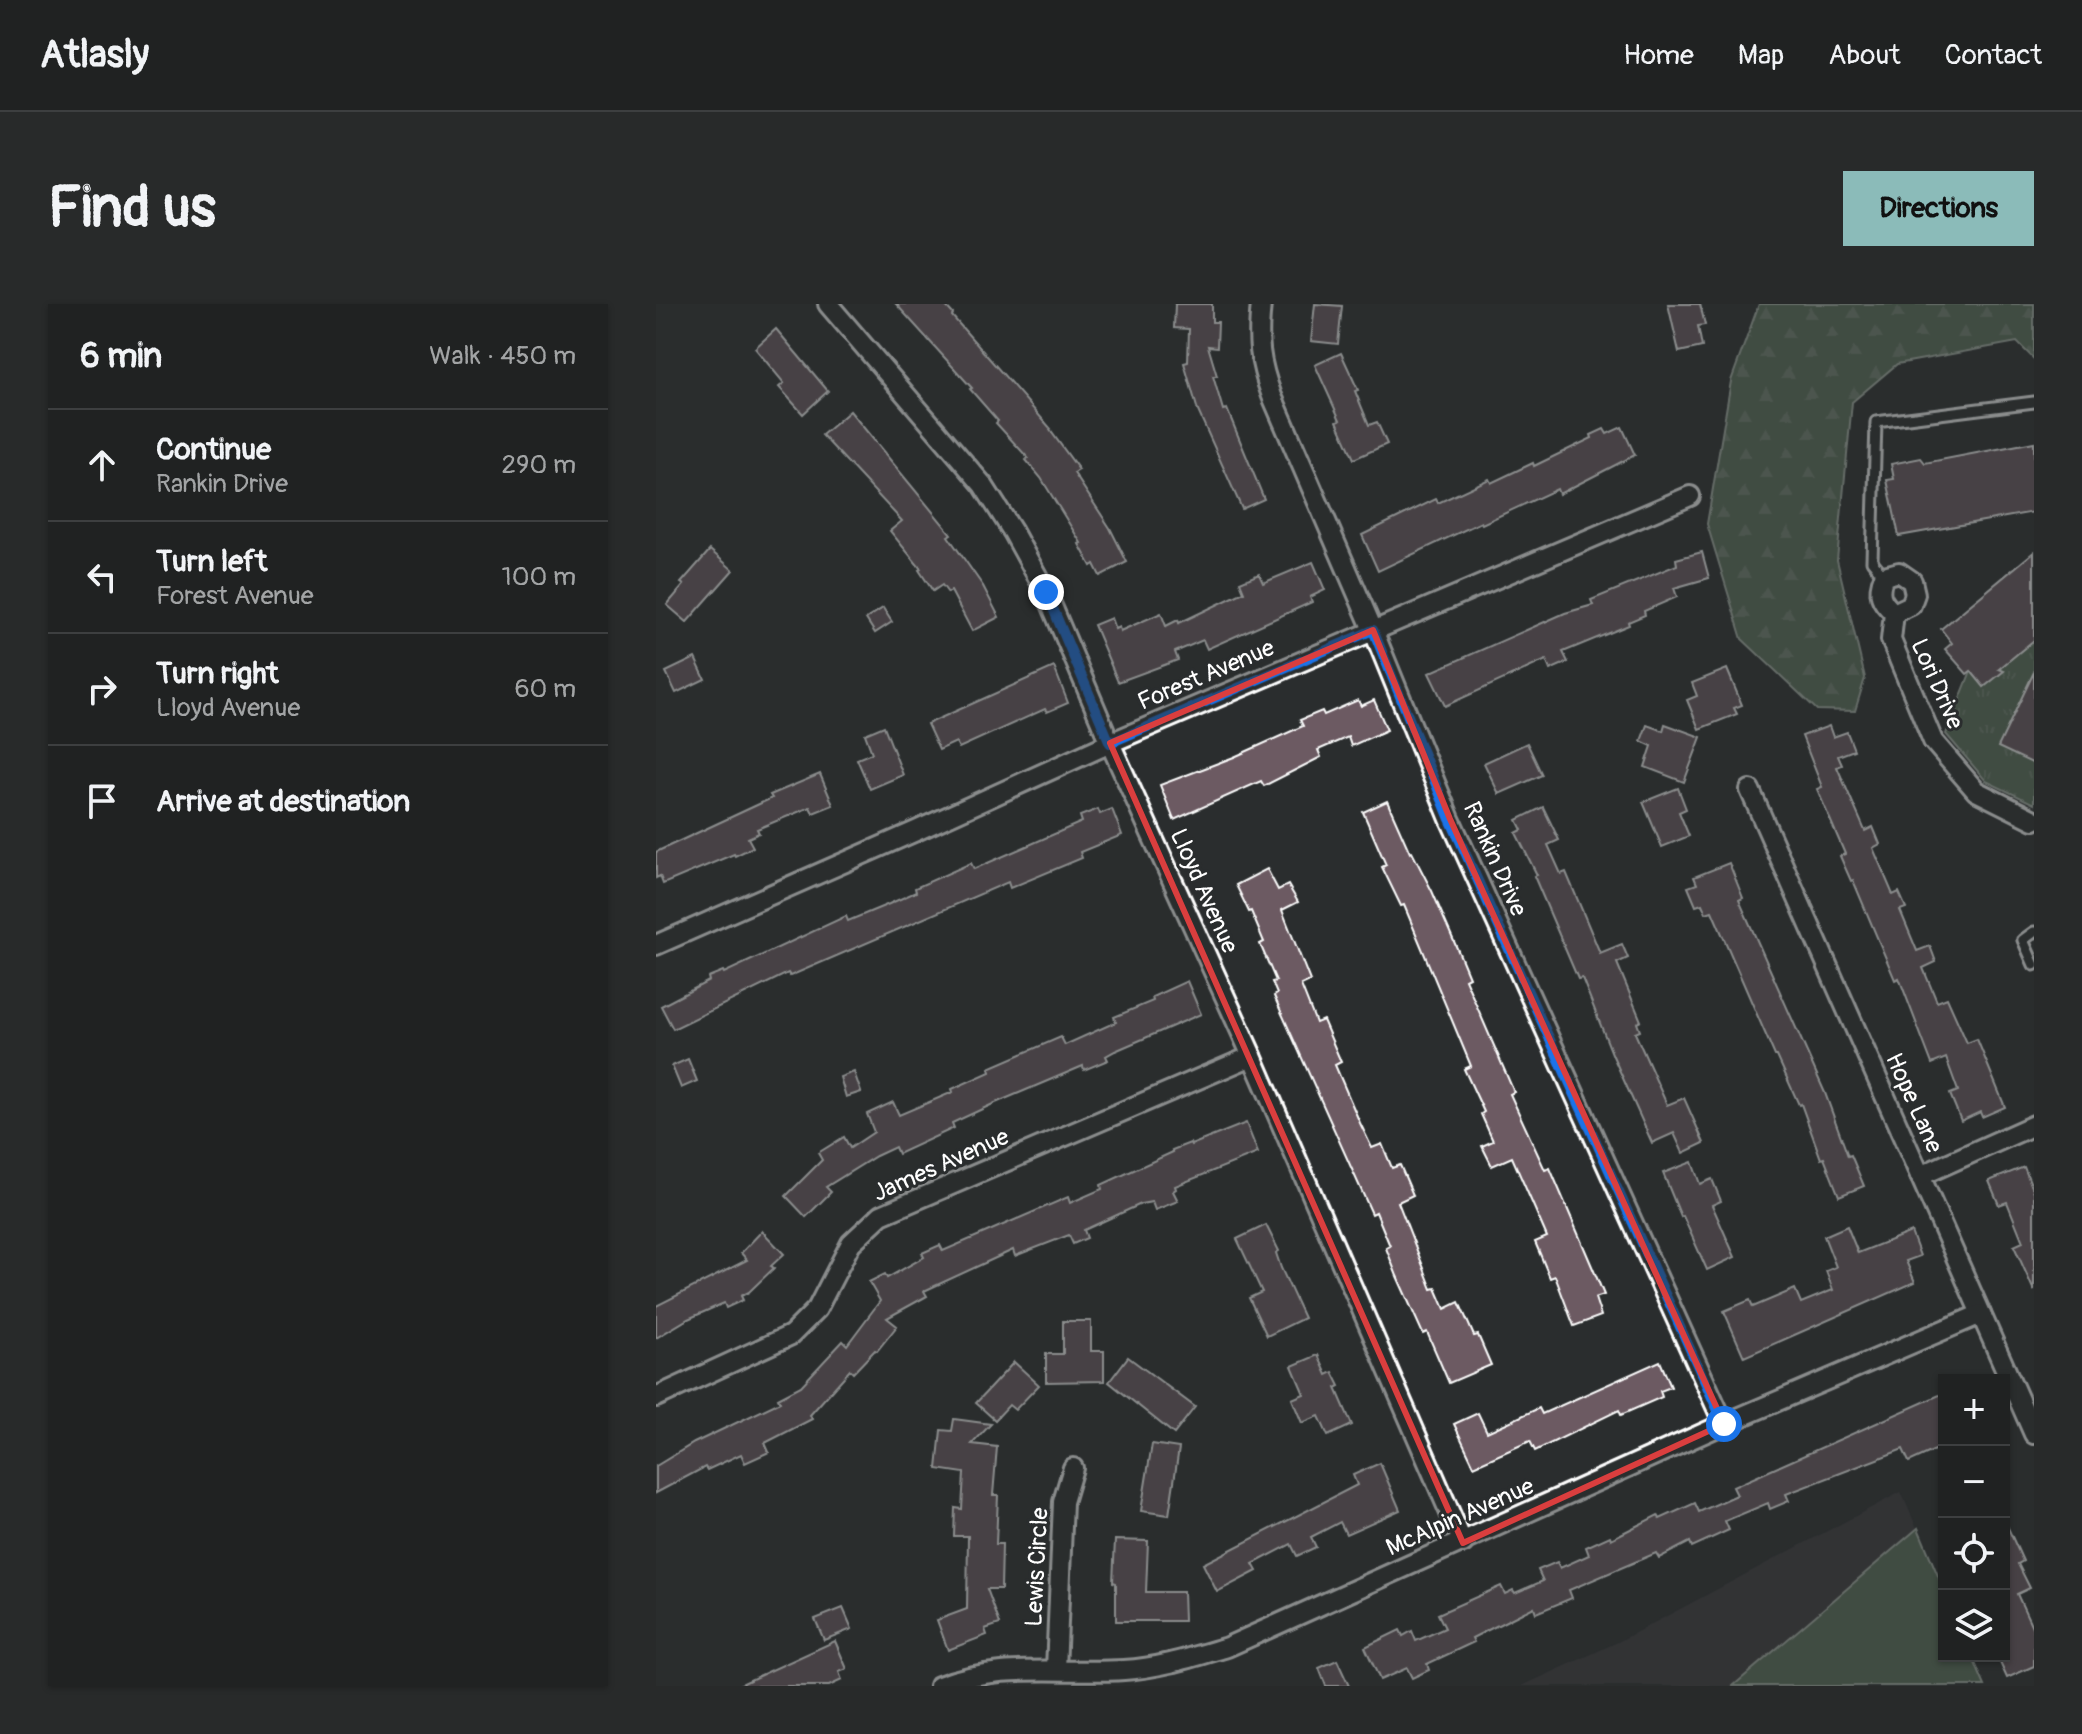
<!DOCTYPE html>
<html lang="en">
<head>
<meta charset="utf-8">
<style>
	:root { --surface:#202222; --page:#282a2a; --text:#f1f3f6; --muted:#a2a4a5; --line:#3d3f40; --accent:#8bbbb9 }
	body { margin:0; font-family:Pangolin,sans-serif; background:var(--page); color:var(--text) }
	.controls { position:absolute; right:24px; bottom:24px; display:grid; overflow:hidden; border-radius:0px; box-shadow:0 2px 6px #0004 }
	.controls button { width:72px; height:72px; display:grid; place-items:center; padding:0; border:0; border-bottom:2px solid var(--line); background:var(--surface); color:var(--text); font:40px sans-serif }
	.stop { position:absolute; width:24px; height:24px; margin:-18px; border:6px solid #1a73e8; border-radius:50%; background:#fff }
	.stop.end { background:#1a73e8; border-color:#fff; box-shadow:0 2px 8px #0008 }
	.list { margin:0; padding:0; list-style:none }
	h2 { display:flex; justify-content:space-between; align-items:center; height:104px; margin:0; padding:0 32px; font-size:34px }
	h2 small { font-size:26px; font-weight:400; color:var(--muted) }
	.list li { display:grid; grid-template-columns:52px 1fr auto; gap:24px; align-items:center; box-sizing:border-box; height:112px; padding:0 32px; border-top:2px solid var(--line) }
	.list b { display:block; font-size:30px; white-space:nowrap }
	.list p { margin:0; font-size:26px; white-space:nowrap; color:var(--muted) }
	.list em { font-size:26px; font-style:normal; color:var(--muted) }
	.icon { flex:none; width:44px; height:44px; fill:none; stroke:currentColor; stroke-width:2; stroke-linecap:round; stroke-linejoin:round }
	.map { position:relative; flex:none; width:1378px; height:1382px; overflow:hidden; border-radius:0px }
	header { display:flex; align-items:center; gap:48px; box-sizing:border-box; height:112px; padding:0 40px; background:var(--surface); border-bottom:2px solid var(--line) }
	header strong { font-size:38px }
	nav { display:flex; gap:44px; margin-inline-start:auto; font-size:28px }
	.intro { display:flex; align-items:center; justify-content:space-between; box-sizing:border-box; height:192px; padding:0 48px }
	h1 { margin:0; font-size:56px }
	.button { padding:20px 36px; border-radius:0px; background:var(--accent); color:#111; font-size:28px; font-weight:700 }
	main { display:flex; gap:48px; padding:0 48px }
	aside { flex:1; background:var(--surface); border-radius:0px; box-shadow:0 2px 6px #0004 }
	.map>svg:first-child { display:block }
</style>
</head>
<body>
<header>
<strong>Atlasly</strong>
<nav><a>Home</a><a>Map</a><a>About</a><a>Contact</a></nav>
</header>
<div class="intro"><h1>Find us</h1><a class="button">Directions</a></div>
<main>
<aside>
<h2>6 min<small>Walk · 450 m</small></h2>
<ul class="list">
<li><svg class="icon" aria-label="ahead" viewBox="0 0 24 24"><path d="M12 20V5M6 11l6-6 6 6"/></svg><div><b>Continue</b><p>Rankin Drive</p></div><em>290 m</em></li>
<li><svg class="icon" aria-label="left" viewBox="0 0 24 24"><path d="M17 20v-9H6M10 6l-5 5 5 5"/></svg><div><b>Turn left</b><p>Forest Avenue</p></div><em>100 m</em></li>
<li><svg class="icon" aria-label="right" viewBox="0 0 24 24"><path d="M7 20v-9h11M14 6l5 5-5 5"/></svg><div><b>Turn right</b><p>Lloyd Avenue</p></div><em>60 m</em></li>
<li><svg class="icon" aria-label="arrive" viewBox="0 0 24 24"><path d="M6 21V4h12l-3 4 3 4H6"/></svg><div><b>Arrive at destination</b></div></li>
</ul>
</aside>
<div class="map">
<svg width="1378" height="1382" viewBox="0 0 1378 1382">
	<defs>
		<pattern id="forest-firs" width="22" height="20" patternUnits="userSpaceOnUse" patternTransform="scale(2)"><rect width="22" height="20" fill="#5c715c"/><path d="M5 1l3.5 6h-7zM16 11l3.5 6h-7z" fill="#748674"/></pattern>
		<pattern id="park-tufts" width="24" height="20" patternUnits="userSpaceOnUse" patternTransform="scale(2)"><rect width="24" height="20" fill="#5c715c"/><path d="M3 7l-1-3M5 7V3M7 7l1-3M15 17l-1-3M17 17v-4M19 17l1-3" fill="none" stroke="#748674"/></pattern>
	</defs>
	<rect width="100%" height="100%" fill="#2a2d2e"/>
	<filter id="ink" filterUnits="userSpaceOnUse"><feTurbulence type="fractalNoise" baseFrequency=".0125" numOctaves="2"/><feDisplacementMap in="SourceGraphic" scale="16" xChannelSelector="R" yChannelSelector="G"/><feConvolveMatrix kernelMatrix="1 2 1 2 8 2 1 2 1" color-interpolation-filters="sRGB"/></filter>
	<g filter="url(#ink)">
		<polygon fill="#3e3a3e" points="1245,1188 1288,1286 1288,1352 1316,1352 1329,1382 866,1382 962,1338"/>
		<polygon fill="url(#forest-firs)" stroke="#aeb8ae" stroke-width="2" points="1103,0 1378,0 1378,55 1361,38 1241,60 1196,98 1181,256 1209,374 1199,407 1161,406 1086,335 1051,220 1075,77"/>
		<polygon fill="url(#park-tufts)" stroke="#aeb8ae" stroke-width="2" points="1378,336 1378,500 1330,477 1290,430 1315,367 1328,382 1348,360"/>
		<polygon fill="#5c715c" stroke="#aeb8ae" stroke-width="2" points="1262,1224 1288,1286 1288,1352 1316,1352 1329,1382 1077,1382"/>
		<g fill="#6c5a62" stroke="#fff" stroke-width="2">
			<polygon points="240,0 288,0 297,10 296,12 395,125 394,126 423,166 418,169 454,224 471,258 444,272 438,260 435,262 423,240 425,239 385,174 370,156 372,154 340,119 342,117 314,85 316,84"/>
			<polygon points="519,0 556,0 556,18 562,18 561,43 552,42 561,72 557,72 567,106 571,105 608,195 586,205 542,107 528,59 532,58 533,25 518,24"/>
			<polygon points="659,0 686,2 682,40 655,37"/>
			<polygon points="1012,0 1044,0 1049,21 1042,22 1046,43 1023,48"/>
			<polygon points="120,25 172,87 147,110 123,83 128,79 99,44"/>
			<polygon points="685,49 702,86 699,87 713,121 721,118 731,140 698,155 681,117 684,116 659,61"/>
			<polygon points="194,107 295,230 292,232 327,282 343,313 316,327 295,287 292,289 286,281 277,287 263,266 265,265 234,227 246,217 166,131"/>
			<polygon points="966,123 979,151 903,190 901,185 826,220 825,218 722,267 706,231 780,195 782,199 833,175 835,179 877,159 878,162 936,134 935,131 948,125 951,130"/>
			<polygon points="1378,138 1378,208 1243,232 1231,176 1238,175 1235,160 1265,154 1269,159"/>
			<polygon points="54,246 77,266 31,318 11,301 28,281 25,279"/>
			<polygon points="1046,248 1053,274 1018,284 1021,293 988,307 989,311 972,318 973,321 907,348 912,358 894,366 890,356 789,402 773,369 909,309 937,301 935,296 1021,261 1020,255"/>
			<polygon points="1378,248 1378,336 1343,365 1348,367 1328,383 1315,367 1311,370 1289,345 1296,339 1285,325"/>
			<polygon points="657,258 669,286 654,293 656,298 551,345 547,336 519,348 522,356 462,378 438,321 455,314 459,325 463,323 464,327 505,309 510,322 522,316 523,319 588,288 584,278 603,270 607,279"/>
			<polygon points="227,304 236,318 219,329 210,315"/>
			<polygon points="39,354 49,375 20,389 10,368"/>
			<polygon points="398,363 412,399 391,408 389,405 303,444 300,438 283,446 271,420"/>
			<polygon points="1071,365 1086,401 1078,404 1081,410 1043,425 1031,396 1041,392 1036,379"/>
			<polygon points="1378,368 1378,460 1342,443"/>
			<polygon points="702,396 705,402 718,396 731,426 695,442 692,433 662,446 665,453 608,482 605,477 518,516 504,481 578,453 647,422 644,416 666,407 668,411"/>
			<polygon points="1009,420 1045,433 1028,478 989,463 996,442 985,437 991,421 1007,427"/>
			<polygon points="228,422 247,471 214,485 201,455 216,449 209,430"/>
			<polygon points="1173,422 1177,433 1191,428 1198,446 1182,452 1186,461 1181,463 1209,527 1217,523 1224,540 1217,544 1237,591 1243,588 1250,604 1244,606 1261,647 1274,642 1280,658 1267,664 1281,698 1291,694 1311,739 1321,735 1349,803 1326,813 1324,808 1305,817 1294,790 1302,787 1290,754 1276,760 1243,674 1239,676 1197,576 1195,577 1184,552 1189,550 1161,485 1166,483 1146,432"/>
			<polygon points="871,439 886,471 843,490 828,459"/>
			<polygon points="164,470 177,501 157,509 154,503 101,525 103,529 92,534 97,543 79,552 78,550 7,580 4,572 0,574 0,548 116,494 114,491"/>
			<polygon points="1022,484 1030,505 1023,508 1033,532 1006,543 987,498"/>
			<polygon points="731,497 754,549 756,548 776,587 803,649 813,673 809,675 858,788 854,790 889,866 894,864 938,967 948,991 939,994 945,1012 918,1022 899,972 894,974 879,938 891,933 856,853 836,862 826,842 837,837 825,810 828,808 808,765 815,762 748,601 745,602 726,563 730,561 707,508"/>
			<polygon points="887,503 903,536 892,541 905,570 910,568 944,649 966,640 972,654 961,659 985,717 981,719 984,727 979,729 1011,801 1028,794 1048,839 1027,849 1018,829 996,839 957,752 926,674 922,675 878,572 881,571 860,529 866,526 861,516"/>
			<polygon points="442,505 444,510 456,505 466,531 424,548 426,554 354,584 352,578 134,672 132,669 17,725 5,702 53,677 52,673 67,667 68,669 190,612 192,617 233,600 260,588 259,584 315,559 318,565 426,518 424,512"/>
			<polygon points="1073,559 1087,594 1083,596 1169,789 1192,852 1195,851 1208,882 1183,892 1168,854 1165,855 1145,800 1143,801 1121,752 1119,752 1056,607 1050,609 1046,600 1040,602 1032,583 1041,580 1038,573"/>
			<polygon points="611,565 622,586 632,581 642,598 626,606 654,677 645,681 660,719 667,716 685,758 679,761 704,819 716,844 726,840 736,864 744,861 757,891 742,898 776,985 780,984 789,1005 803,998 818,1032 822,1031 835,1061 793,1079 771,1028 767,1030 741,972 730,944 734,942 720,908 716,910 618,692 621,690 616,678 620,677 604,640 608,638 595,607 593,608 580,581"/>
			<polygon points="531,677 545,710 459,747 450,752 452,756 428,766 427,762 337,800 296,819 298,824 242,850 239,843 220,852 170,883 175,888 150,913 130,892 166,856 162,849 188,833 194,844 218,828 211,810 237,798 243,811 297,788 296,785 334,768 333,764 405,733 409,741 460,718 458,713 497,697 496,693"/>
			<polygon points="32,755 41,777 25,784 16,762"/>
			<polygon points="198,768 205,788 190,793 184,773"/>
			<polygon points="590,819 602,849 519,882 520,885 517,887 522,897 499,906 496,898 485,900 428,926 431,934 417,940 413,931 359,952 357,946 268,987 271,992 231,1014 241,1022 221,1047 219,1046 197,1069 194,1066 154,1111 156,1115 109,1139 113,1148 89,1159 85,1150 51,1166 49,1163 0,1189 0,1162 38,1139 124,1098 122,1094 145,1082 187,1037 191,1041 224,997 213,978 229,970 231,974 268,953 266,949 284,941 287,947 412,893 414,899 446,885 445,881 517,848 516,846 534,839 535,841"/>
			<polygon points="1036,858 1044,880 1056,875 1065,897 1056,901 1079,953 1051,966 1027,912 1025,913 1007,869"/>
			<polygon points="1368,863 1378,888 1378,987 1358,942 1367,938 1351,898 1343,901 1333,877"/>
			<polygon points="610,921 623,947 620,949 625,964 648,1014 611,1032 593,994 606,988 581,935"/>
			<polygon points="1191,922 1202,949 1255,928 1264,952 1250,957 1259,978 1088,1053 1068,1007 1094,996 1097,1003 1139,985 1145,999 1177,986 1170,967 1180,963 1168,932"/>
			<polygon points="106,927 128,950 115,962 118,964 93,988 85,992 87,996 70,1004 68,999 32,1015 0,1034 0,1002 91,956 85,949"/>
			<polygon points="407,1017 435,1017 435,1047 448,1047 448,1077 390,1078 390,1050 407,1050"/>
			<polygon points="662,1051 671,1071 677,1068 684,1082 680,1084 696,1121 672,1132 663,1112 646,1119 636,1095 648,1090 636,1062"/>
			<polygon points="472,1053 539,1103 518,1130 453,1078"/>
			<polygon points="1004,1057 1015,1083 1004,1087 1006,1093 965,1111 963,1106 879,1147 874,1137 818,1162 798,1120 822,1109 831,1128 883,1104 886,1110"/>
			<polygon points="358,1058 383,1081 359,1106 353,1101 339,1116 320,1099"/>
			<polygon points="1288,1089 1288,1142 1253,1158 1247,1145 1130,1190 1133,1197 1114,1205 1112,1199 1069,1217 1073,1226 1036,1243 1034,1238 1003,1254 1000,1249 913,1286 916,1294 880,1309 878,1303 816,1334 818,1338 771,1360 773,1366 756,1374 751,1364 724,1376 709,1343 744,1326 747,1332 756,1327 760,1337 789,1324 782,1310 845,1282 849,1290 857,1286 859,1289 887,1277 882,1266 901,1258 904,1264 933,1251 930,1243 954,1232 955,1235 1002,1211 1004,1215 1039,1199 1043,1208 1081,1191 1077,1183"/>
			<polygon points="298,1115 335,1120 316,1140 341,1143 337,1191 342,1191 340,1240 346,1240 345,1285 331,1285 344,1320 329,1325 331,1331 292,1346 281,1316 311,1305 312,1232 298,1232 299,1204 306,1205 308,1169 281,1165 285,1126 296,1127"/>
			<polygon points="496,1140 523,1144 513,1211 485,1207"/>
			<polygon points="724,1159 744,1206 690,1230 684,1218 655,1233 660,1243 641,1252 635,1240 597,1260 601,1267 561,1288 547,1260 701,1181 697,1171"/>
			<polygon points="1348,1215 1367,1257 1362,1260 1374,1284 1361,1290 1378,1327 1378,1362 1351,1374 1341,1352 1348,1352"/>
			<polygon points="459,1236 492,1237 490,1288 527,1288 528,1317 460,1317 460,1279 457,1278"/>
			<polygon points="187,1304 196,1325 168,1336 159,1315"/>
			<polygon points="179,1337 191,1365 183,1368 186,1376 173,1382 81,1382"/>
			<polygon points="681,1356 693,1382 670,1382 663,1364"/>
		</g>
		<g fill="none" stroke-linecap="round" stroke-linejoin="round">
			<g stroke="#fff" stroke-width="15">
				<g id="service">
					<polyline points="1228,272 1216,257 1220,118 1378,98"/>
					<polyline points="1378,628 1367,636 1378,661"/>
				</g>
			</g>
			<g stroke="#fff" stroke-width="24">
				<g id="minor">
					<polyline points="172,0 327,181 357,228 390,288 454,439 596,752 807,1239"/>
					<path d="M605 0C601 37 603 57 616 92L717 326 794 515 1068 1120"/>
					<path d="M1243 268 1256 277 1259 290 1255 301 1238 309C1224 297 1221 289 1228 272Z"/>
					<polyline points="1238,309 1235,336 1277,437 1320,487 1378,516"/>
					<polyline points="1094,486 1378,1130"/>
					<polyline points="0,641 260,527 454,439 1034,192"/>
					<polyline points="1264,872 1378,821"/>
					<polyline points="0,1093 135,1031 161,1005 195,939 225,911 596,752"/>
					<polyline points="400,1366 407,1198 417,1164"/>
					<path d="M283 1382C343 1358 405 1370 468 1366 504 1364 537 1353 571 1343L1068 1120 1325 1010"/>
				</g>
			</g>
			<use href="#service" stroke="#2a2d2e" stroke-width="9"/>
			<use href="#minor" stroke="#2a2d2e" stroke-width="18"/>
		</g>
	</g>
	<g fill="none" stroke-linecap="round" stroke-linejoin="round" filter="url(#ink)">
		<polyline stroke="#1a73e8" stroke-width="10" points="390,288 454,439 717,326 794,515 1068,1120"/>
	</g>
	<path d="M0 0H1378V1382H0ZM717 326 794 515 1068 1120 807 1239 454 439Z" fill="#2a2d2e" fill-opacity=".55" fill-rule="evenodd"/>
	<path fill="none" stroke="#da3e3e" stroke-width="6" stroke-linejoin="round" d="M717 326 794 515 1068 1120 807 1239 454 439Z"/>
	<g text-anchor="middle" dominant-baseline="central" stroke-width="6" stroke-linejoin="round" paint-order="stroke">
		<g font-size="24" fill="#fff" stroke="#2a2d2e">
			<text transform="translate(550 371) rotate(-23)">Forest Avenue</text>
			<text transform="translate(1281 380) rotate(66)">Lori Drive</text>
			<text transform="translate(839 555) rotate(66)">Rankin Drive</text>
			<text transform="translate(548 587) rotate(66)">Lloyd Avenue</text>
			<text transform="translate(1258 799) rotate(66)">Hope Lane</text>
			<text transform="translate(285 861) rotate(-24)">James Avenue</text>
			<text transform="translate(804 1213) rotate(-24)">McAlpin Avenue</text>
			<text transform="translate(381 1263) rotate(-87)">Lewis Circle</text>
		</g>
	</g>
</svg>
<div class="controls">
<button>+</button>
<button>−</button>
<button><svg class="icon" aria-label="locate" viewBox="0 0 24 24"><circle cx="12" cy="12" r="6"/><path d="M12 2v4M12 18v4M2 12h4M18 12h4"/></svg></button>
<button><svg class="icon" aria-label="layers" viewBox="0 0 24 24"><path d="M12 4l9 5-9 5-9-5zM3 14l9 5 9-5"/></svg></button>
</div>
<div class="stop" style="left:1068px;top:1120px"></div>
<div class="stop end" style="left:390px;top:288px"></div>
</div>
</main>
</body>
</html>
